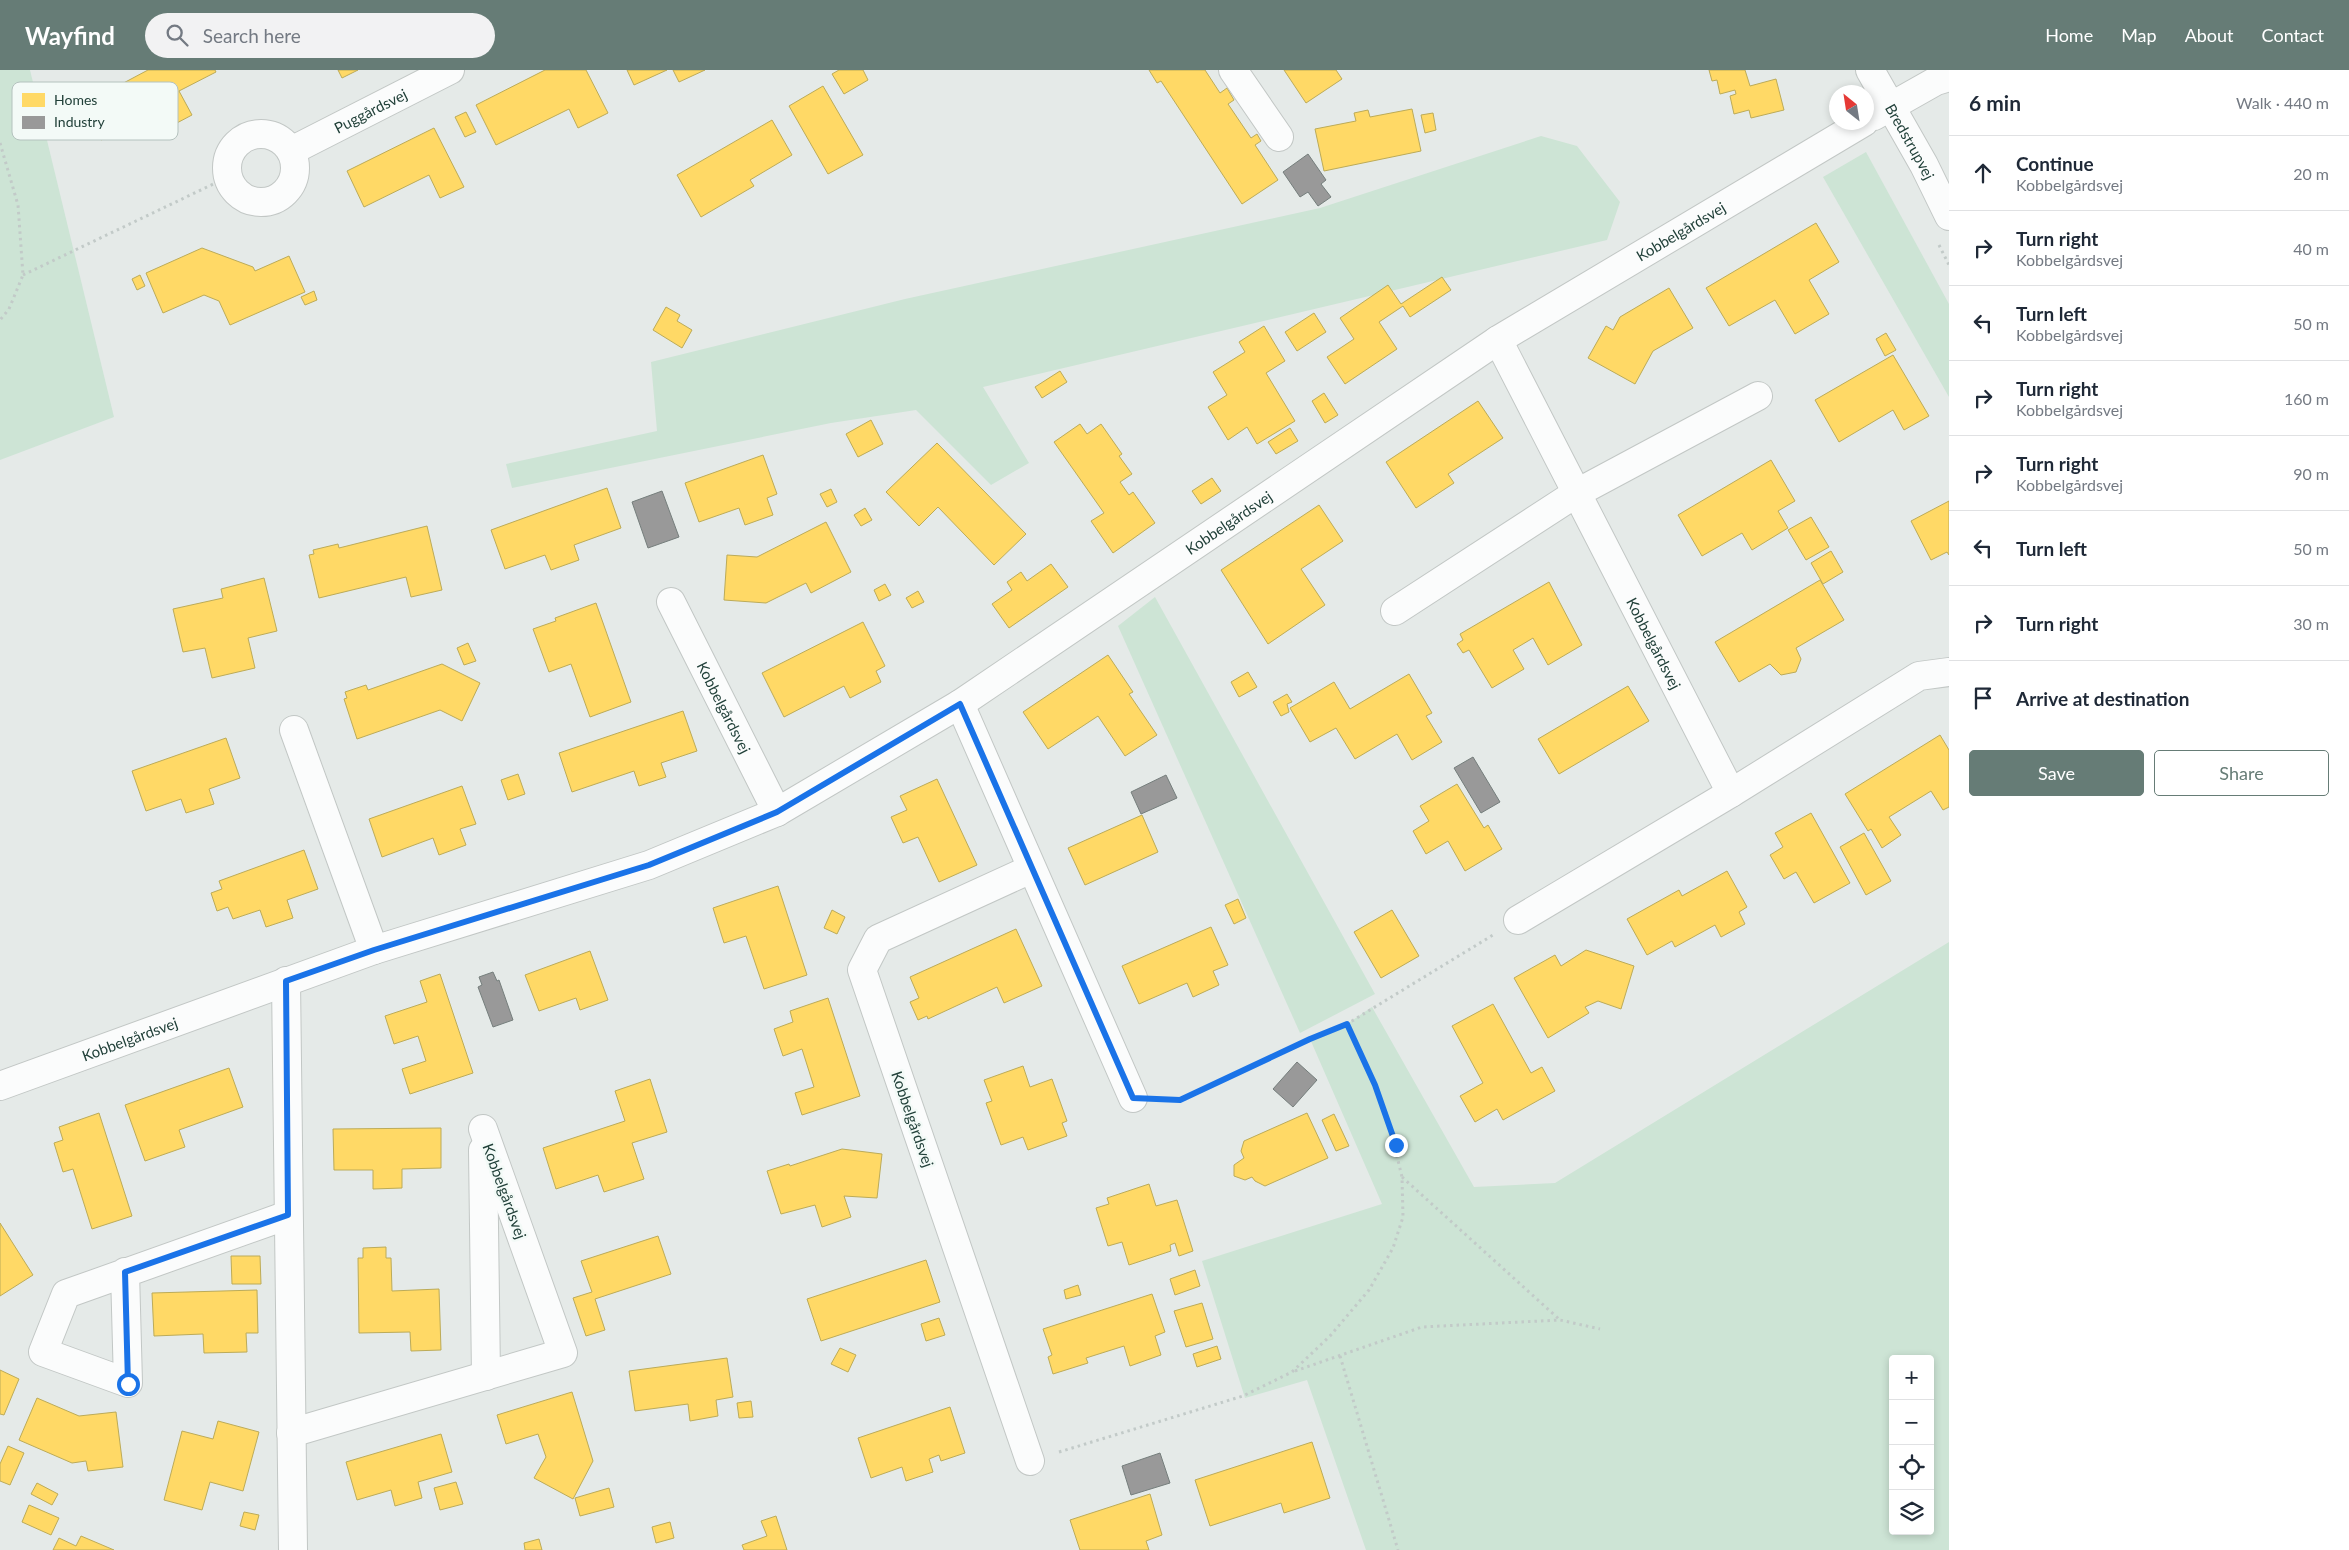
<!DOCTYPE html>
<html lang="en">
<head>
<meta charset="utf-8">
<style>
	:root { --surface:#fff; --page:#f2f2f3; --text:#1f2937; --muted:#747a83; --line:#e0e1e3; --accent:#667c76 }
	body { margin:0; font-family:Lato,sans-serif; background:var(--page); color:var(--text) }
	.controls { position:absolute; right:15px; bottom:15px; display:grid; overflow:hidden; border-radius:5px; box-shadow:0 2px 8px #0003 }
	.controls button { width:45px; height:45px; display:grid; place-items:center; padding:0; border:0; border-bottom:1px solid var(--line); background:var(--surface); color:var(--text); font:25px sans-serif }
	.compass { position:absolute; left:1829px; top:15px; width:45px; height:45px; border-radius:50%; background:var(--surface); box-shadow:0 2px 8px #0003; rotate:330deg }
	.stop { position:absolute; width:15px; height:15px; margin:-11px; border:4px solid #1a73e8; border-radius:50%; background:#fff }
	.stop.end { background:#1a73e8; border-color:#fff; box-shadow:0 1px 5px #0008 }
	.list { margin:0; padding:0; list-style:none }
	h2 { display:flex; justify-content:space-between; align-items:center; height:65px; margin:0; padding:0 20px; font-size:21px }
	h2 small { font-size:16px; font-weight:400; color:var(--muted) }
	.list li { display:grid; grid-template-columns:32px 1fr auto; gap:15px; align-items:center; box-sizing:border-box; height:75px; padding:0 20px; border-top:1px solid var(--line) }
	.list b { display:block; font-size:19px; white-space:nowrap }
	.list p { margin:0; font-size:16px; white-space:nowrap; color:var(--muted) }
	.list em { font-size:16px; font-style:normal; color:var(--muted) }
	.actions { display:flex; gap:10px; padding:15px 20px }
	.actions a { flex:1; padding:11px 0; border:1px solid var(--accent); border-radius:5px; text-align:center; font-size:18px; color:var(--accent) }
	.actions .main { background:var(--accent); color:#fff }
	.icon { flex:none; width:28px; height:28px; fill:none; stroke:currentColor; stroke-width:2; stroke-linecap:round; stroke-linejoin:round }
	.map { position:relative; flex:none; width:1949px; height:1480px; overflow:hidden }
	header { display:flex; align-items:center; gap:30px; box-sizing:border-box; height:70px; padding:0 25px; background:var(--accent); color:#fff }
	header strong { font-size:24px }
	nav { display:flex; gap:28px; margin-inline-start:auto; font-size:18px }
	.search { width:350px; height:45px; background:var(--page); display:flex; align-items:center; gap:12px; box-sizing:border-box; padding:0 18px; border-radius:28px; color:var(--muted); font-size:19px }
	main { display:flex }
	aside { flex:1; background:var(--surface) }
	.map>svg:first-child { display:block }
</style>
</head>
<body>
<header>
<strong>Wayfind</strong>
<div class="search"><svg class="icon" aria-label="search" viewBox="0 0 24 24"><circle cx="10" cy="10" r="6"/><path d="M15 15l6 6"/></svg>Search here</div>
<nav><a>Home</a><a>Map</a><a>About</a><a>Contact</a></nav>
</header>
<main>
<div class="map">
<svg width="1949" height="1480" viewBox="0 0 1949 1480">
	<rect width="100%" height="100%" fill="#e5eae8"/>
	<g fill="#cde4d5" fill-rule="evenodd">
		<polygon points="0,0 30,0 114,347 0,390"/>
		<polygon points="1541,66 1577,76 1620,132 1607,170 983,317 1029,393 991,415 916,340 831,353 512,418 506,394 657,361 651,292 905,229 1320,138"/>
		<polygon points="1866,82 1949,234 1949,327 1823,107"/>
		<polygon points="1155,527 1375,924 1300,963 1118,556"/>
		<path d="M1949 872V1480H1366L1307 1310 1245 1328 1202 1191 1382 1134 1310 969 1347 954 1372 937 1474 1117 1555 1113ZM1893 1289H1930V1461H1893Z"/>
	</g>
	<g fill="#ffd966" stroke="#bcab58">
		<polygon points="148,0 215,0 216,2 179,21 192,45 156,64 147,46 101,70 82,35"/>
		<polygon points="338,0 358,0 342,8"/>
		<polygon points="545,0 586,0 608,43 578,58 569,39 496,75 476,35"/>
		<polygon points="627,0 667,0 634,15"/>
		<polygon points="673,0 705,0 679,12"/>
		<polygon points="839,0 863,0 868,10 844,24 832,4"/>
		<polygon points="1149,0 1205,0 1220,23 1227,18 1234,30 1228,34 1251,68 1257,64 1261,71 1255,75 1278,110 1242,134 1161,11 1157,13"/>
		<polygon points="1284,0 1336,0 1342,9 1306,33"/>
		<polygon points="1709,0 1745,0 1750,16 1776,9 1784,40 1751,48 1749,40 1734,44 1730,26 1736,24 1735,20 1720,24 1717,10 1712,11"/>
		<polygon points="823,16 863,85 828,104 789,36"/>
		<polygon points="1412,39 1421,81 1324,101 1315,59 1356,51 1354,43 1368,40 1370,47"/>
		<polygon points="466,42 476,62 465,67 455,47"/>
		<polygon points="1433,43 1436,60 1425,63 1421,45"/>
		<polygon points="772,50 792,85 750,110 754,116 701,147 677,105"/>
		<polygon points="434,58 464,117 440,128 429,105 364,137 347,101"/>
		<polygon points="1816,153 1839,192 1809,210 1829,244 1795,264 1775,230 1729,256 1706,218"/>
		<polygon points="202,178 253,197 255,201 289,186 305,222 230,255 219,231 204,225 163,243 146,203"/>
		<polygon points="140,205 145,216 137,220 132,209"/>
		<polygon points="1442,207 1451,220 1410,247 1403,236 1379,252 1397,279 1345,314 1327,287 1354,269 1340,248 1388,215 1401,234"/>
		<polygon points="1669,218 1693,258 1653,281 1635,314 1588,288 1606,256 1613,260 1620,247"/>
		<polygon points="314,221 317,230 305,235 301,227"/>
		<polygon points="666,237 680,245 677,251 692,260 682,278 653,260"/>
		<polygon points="1314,243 1326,262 1297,281 1285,262"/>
		<polygon points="1264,256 1285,291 1266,303 1295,351 1257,374 1247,357 1228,370 1208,337 1227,325 1213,302 1245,282 1239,272"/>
		<polygon points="1886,263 1896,280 1885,286 1876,269"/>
		<polygon points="1893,285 1929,346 1904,360 1893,340 1839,372 1815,330"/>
		<polygon points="1060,301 1067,312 1042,328 1035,317"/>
		<polygon points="1324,323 1338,345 1325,353 1312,331"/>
		<polygon points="1478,331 1503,368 1448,404 1454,413 1416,438 1386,392"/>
		<polygon points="871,350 883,374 858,387 846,364"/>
		<polygon points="1080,354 1087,364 1101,354 1122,384 1119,386 1132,404 1120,412 1129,425 1133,422 1155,453 1113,483 1091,451 1104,443 1054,372"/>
		<polygon points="1290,358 1298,371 1276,384 1268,372"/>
		<polygon points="937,373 1026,464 994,495 938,437 919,456 886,422"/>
		<polygon points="763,385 777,424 767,428 773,445 745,455 739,438 699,452 685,413"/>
		<polygon points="1771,390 1795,431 1778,441 1788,458 1752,480 1742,463 1702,486 1678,445"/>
		<polygon points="1212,408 1221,421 1201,434 1192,421"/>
		<polygon points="607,418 621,458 574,475 579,490 551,500 545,485 505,499 491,460"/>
		<polygon points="831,419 837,432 827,437 820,424"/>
		<polygon points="1949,431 1949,485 1947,482 1931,490 1911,451"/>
		<polygon points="1319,435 1343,471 1301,499 1325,535 1268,574 1221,500"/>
		<polygon points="865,438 872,450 861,456 854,445"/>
		<polygon points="1811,447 1829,477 1806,490 1788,460"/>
		<polygon points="826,452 851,502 811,523 806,513 766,533 724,530 727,485 757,487"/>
		<polygon points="427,456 442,520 411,527 406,507 319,528 309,485 314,484 313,480 338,474 339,478"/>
		<polygon points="1831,481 1843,502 1823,514 1811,493"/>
		<polygon points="1051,494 1068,517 1009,558 992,534 1012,520 1007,512 1021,502 1027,511"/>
		<polygon points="264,508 277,561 248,568 255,598 212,608 205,578 183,582 173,539 223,528 221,519"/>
		<polygon points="1820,510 1844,550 1796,578 1801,589 1796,602 1781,605 1770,594 1739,612 1715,572"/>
		<polygon points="1549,512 1582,575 1548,595 1533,568 1513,580 1524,599 1492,618 1469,580 1463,583 1457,574 1463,570 1460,564"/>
		<polygon points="885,514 891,525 879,531 874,520"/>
		<polygon points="918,521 924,532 912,538 906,528"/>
		<polygon points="596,533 631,632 590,647 571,594 549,602 533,559 556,551 555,548"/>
		<polygon points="863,552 885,596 876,601 881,612 850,628 844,616 784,647 762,603"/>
		<polygon points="468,573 476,591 464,595 457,578"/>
		<polygon points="1108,585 1133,622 1129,624 1157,665 1125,686 1098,646 1048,679 1023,642"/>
		<polygon points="442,594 480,613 462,651 440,640 357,669 344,629 347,628 345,622 366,615 368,620"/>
		<polygon points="1248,602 1257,617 1239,627 1231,612"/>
		<polygon points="1409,604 1432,643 1426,646 1442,672 1412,690 1397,664 1355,689 1336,658 1310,672 1290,638 1334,612 1350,639"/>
		<polygon points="1628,616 1649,651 1559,704 1538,669"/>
		<polygon points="1287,624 1292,632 1287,634 1289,642 1281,646 1273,632"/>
		<polygon points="683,641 697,681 661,693 666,707 639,716 634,701 572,722 559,683"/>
		<polygon points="1940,665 1949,680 1949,737 1943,740 1931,721 1889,747 1901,765 1882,778 1871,759 1868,761 1845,724"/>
		<polygon points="226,668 240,708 209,719 214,734 186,743 181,729 146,741 132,701"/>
		<polygon points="518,704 525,724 508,730 501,710"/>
		<polygon points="937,709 977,795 939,812 918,767 903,773 891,747 907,740 900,726"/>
		<polygon points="1457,714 1484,758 1488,755 1502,779 1465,801 1448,771 1426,784 1413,761 1429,751 1420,736"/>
		<polygon points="462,716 476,754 460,759 466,775 439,785 433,768 382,787 369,749"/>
		<polygon points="1811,743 1850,813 1814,833 1796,802 1784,809 1770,785 1783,777 1775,763"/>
		<polygon points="1142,745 1158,782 1085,815 1068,778"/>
		<polygon points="1864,763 1891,811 1866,825 1840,777"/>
		<polygon points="304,780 318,819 287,830 293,848 266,857 260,840 233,849 228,837 217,841 211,823 222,819 219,811"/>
		<polygon points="1727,801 1747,837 1739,842 1745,854 1721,867 1715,855 1675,877 1672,871 1647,885 1627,849 1679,820 1682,826"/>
		<polygon points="778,816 807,905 764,919 746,866 724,873 713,838"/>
		<polygon points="1238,829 1246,848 1234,854 1225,835"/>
		<polygon points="832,840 845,847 837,864 824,858"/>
		<polygon points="1392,840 1419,886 1381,908 1354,862"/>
		<polygon points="1211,857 1228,895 1213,901 1219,915 1193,927 1187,913 1139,934 1122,896"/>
		<polygon points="1016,859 1042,916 1004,933 997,917 928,949 927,946 918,950 910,932 919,928 910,907"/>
		<polygon points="1586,880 1634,896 1621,939 1598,931 1585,937 1589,943 1548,968 1514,908 1555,885 1561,896"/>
		<polygon points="590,881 608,930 580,940 576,928 539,941 525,905"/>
		<polygon points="440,904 473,1003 410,1024 402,999 426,991 418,966 394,974 385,946 427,932 420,911"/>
		<polygon points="828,928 860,1026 802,1045 795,1023 814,1017 802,979 783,986 774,959 793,952 790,941"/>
		<polygon points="1493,934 1531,1003 1542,997 1555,1021 1503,1050 1497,1039 1475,1052 1460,1026 1483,1013 1452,956"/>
		<polygon points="1023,996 1030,1017 1052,1009 1067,1051 1062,1053 1067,1066 1028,1080 1023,1067 1001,1075 986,1033 992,1031 984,1010"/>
		<polygon points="229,998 243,1037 179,1060 185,1077 145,1091 125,1035"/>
		<polygon points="650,1009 667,1062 632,1073 644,1109 604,1122 598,1105 556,1119 543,1078 625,1051 615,1021"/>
		<polygon points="99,1043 132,1146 92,1159 73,1099 63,1102 54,1073 63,1070 59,1057"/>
		<polygon points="1307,1043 1328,1088 1265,1116 1255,1111 1252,1107 1245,1110 1234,1106 1234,1095 1244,1088 1241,1081 1244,1071"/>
		<polygon points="1334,1044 1349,1076 1336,1081 1322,1050"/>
		<polygon points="441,1058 441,1098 402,1099 402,1118 373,1119 373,1100 334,1100 333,1059"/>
		<polygon points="842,1079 882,1084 877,1128 844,1126 851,1147 822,1157 815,1135 781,1144 767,1101 789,1094 790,1096"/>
		<polygon points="1149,1114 1156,1136 1177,1130 1193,1181 1179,1186 1175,1173 1170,1175 1171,1181 1129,1195 1122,1172 1108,1176 1096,1138 1109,1134 1107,1128"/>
		<polygon points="0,1153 33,1205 0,1226"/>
		<polygon points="658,1166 671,1204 595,1229 605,1260 586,1266 573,1228 592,1222 581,1191"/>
		<polygon points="386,1177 386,1188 391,1188 392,1221 439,1219 441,1280 411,1281 410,1262 359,1263 358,1188 363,1188 363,1178"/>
		<polygon points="231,1186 260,1186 261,1214 232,1214"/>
		<polygon points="926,1190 940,1232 821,1271 807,1229"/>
		<polygon points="1195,1200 1200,1216 1175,1225 1170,1209"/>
		<polygon points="1078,1215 1081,1225 1066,1229 1064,1220"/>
		<polygon points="257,1220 258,1263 246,1263 247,1282 204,1283 203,1264 154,1266 152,1223"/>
		<polygon points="1152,1224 1165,1262 1155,1266 1161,1285 1130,1296 1124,1276 1086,1288 1088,1293 1053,1304 1048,1287 1052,1285 1043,1259"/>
		<polygon points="1202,1233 1213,1269 1186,1277 1174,1241"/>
		<polygon points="939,1248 945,1265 926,1271 921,1254"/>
		<polygon points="1217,1276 1221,1289 1197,1297 1193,1284"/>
		<polygon points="840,1278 856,1285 848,1302 831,1294"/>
		<polygon points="727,1288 733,1327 716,1330 718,1346 690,1351 688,1334 635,1341 629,1301"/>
		<polygon points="0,1300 19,1309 4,1345 0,1344"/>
		<polygon points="572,1322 593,1391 573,1429 534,1408 546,1387 538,1364 506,1374 497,1345"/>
		<polygon points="37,1328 79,1346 116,1342 123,1397 88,1401 86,1391 72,1393 19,1370"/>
		<polygon points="751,1331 753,1347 739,1348 737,1333"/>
		<polygon points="950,1337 965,1383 941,1391 939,1385 929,1389 933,1402 906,1411 902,1397 871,1408 858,1368"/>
		<polygon points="218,1351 259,1362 243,1421 210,1412 202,1440 164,1430 182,1361 213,1369"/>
		<polygon points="441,1364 452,1402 418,1412 422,1428 395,1436 391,1420 357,1430 346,1392"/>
		<polygon points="1312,1372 1330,1428 1284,1443 1281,1433 1210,1456 1195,1410"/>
		<polygon points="8,1376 24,1383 10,1415 0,1411 0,1394"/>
		<polygon points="456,1412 463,1434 440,1440 434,1418"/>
		<polygon points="37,1413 58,1424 52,1435 31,1424"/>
		<polygon points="609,1418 614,1437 580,1446 575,1428"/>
		<polygon points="1150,1424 1162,1465 1146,1471 1149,1480 1080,1480 1070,1450"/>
		<polygon points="29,1435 59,1448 51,1465 22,1452"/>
		<polygon points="244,1442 259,1445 255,1460 240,1456"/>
		<polygon points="776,1446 787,1480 744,1480 742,1475 767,1466 761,1451"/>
		<polygon points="670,1452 674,1468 656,1473 652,1457"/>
		<polygon points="81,1466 114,1480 53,1480 59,1468 76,1476"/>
		<polygon points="539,1469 542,1480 525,1480 524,1473"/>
	</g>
	<g fill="#999" stroke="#757e7c">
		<polygon points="1308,84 1326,110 1321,114 1331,127 1318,136 1308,122 1300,127 1283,102"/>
		<polygon points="662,421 679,467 648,478 632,432"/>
		<polygon points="1473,687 1500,732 1481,743 1454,698"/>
		<polygon points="1166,705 1177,728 1141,744 1131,722"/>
		<polygon points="493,902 497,911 499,910 513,950 493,957 478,917 482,915 479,907"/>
		<polygon points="1297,992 1317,1010 1293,1037 1273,1019"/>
		<polygon points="1160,1383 1170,1413 1131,1425 1122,1396"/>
	</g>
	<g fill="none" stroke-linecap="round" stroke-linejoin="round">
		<g stroke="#c2c7c5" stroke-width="30">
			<g id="minor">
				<polyline points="1233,0 1279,67"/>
				<path id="s1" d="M1870 0 1924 95 1949 146"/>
				<polyline points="1874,46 1936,11 1949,7"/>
				<circle cx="261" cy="98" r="34"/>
				<path id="s2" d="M291 81 450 0"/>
				<path id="s3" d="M1498 270 1731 723"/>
				<path id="s4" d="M671 532 777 742"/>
				<polyline points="1395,541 1575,424 1758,326"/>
				<polyline points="960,634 1133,1028"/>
				<polyline points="294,660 374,880"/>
				<polyline points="1518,850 1731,723 1919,606 1949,602"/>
				<polyline points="286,911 293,1480"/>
				<path id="s5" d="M0 1016 374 880 649 795 777 742 960 634 1498 270 1864 52"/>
				<polyline points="483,1080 486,1306"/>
				<polyline points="125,1202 128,1313 43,1282 66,1224 288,1145"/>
				<polyline points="291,1363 563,1283 483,1059"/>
				<polyline points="1030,1391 862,900 878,869 1031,799"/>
			</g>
		</g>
		<g stroke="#c2cac8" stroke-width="3" stroke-dasharray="2.5 4" stroke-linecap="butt">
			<polyline points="0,73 18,135 23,205 9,239 0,250"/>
			<polyline points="1939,175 1949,195"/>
			<polyline points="23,205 228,107"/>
			<polyline points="1161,1029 1180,1030 1310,969 1347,954 1493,865"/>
			<polyline points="1402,1107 1560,1250"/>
			<polyline points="1340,1286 1398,1480"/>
			<polyline points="1295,1301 1422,1257 1560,1250 1600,1259"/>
			<polyline points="1059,1382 1243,1326 1292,1302 1330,1266 1369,1220 1393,1178 1403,1147 1402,1107 1387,1045 1347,954"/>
		</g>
		<use href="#minor" stroke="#fbfcfc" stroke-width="28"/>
	</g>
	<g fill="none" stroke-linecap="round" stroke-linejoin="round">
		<polyline stroke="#1a73e8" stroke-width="6" points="128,1314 125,1202 288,1145 286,911 374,880 649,795 777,742 960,634 1133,1028 1180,1030 1310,969 1347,954 1375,1015 1396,1075"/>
	</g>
	<g text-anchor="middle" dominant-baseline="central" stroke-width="5" stroke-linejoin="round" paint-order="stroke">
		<g font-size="15" fill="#214039" stroke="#f3faf7">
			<text stroke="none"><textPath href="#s2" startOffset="89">Puggårdsvej</textPath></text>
			<text stroke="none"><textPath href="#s1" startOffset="82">Bredstrupvej</textPath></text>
			<text stroke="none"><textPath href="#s5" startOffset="1899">Kobbelgårdsvej</textPath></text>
			<text stroke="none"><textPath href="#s5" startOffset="1361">Kobbelgårdsvej</textPath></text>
			<text stroke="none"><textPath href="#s3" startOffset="341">Kobbelgårdsvej</textPath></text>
			<text stroke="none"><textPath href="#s4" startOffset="118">Kobbelgårdsvej</textPath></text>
			<text stroke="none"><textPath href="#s5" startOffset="138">Kobbelgårdsvej</textPath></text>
			<text transform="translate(913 1049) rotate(71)">Kobbelgårdsvej</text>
			<text transform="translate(505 1121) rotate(70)">Kobbelgårdsvej</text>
		</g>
	</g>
	<rect x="12" y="12" width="166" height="58" rx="8" fill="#f3faf7" stroke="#b4c2be" stroke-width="1"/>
	<rect x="22" y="23" width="23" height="14" fill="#ffd966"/>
	<rect x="22" y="46" width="23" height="13" fill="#999"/>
	<g font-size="14" fill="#214039">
		<text x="54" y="35">Homes</text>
		<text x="54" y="57">Industry</text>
	</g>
</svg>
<div class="controls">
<button>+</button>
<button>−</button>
<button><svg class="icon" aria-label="locate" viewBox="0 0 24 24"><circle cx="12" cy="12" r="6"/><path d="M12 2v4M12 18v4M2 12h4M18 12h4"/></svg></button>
<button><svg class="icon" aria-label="layers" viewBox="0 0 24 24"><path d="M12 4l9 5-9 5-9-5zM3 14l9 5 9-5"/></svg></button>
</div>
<svg class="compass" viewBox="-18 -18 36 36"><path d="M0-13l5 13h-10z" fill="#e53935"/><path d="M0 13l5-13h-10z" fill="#747a83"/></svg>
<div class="stop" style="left:128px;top:1314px"></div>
<div class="stop end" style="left:1396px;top:1075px"></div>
</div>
<aside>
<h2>6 min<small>Walk · 440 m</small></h2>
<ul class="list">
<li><svg class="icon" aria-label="ahead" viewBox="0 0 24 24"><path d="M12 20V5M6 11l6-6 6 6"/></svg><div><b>Continue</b><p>Kobbelgårdsvej</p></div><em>20 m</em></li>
<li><svg class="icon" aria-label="right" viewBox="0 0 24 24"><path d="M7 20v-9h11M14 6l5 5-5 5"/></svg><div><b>Turn right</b><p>Kobbelgårdsvej</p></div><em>40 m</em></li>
<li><svg class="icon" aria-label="left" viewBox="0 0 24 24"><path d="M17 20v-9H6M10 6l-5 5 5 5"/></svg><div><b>Turn left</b><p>Kobbelgårdsvej</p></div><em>50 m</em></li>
<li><svg class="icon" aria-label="right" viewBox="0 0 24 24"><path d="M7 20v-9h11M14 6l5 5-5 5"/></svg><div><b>Turn right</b><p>Kobbelgårdsvej</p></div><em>160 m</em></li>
<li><svg class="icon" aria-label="right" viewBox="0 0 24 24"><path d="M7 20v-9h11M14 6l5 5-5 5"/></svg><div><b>Turn right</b><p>Kobbelgårdsvej</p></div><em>90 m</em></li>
<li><svg class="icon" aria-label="left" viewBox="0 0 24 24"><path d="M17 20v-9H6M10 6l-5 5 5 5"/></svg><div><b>Turn left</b></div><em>50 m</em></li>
<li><svg class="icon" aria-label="right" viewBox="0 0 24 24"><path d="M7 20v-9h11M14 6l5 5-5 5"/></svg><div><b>Turn right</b></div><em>30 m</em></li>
<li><svg class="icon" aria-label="arrive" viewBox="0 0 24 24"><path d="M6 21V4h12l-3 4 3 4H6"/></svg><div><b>Arrive at destination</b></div></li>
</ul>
<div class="actions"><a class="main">Save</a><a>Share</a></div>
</aside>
</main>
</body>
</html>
